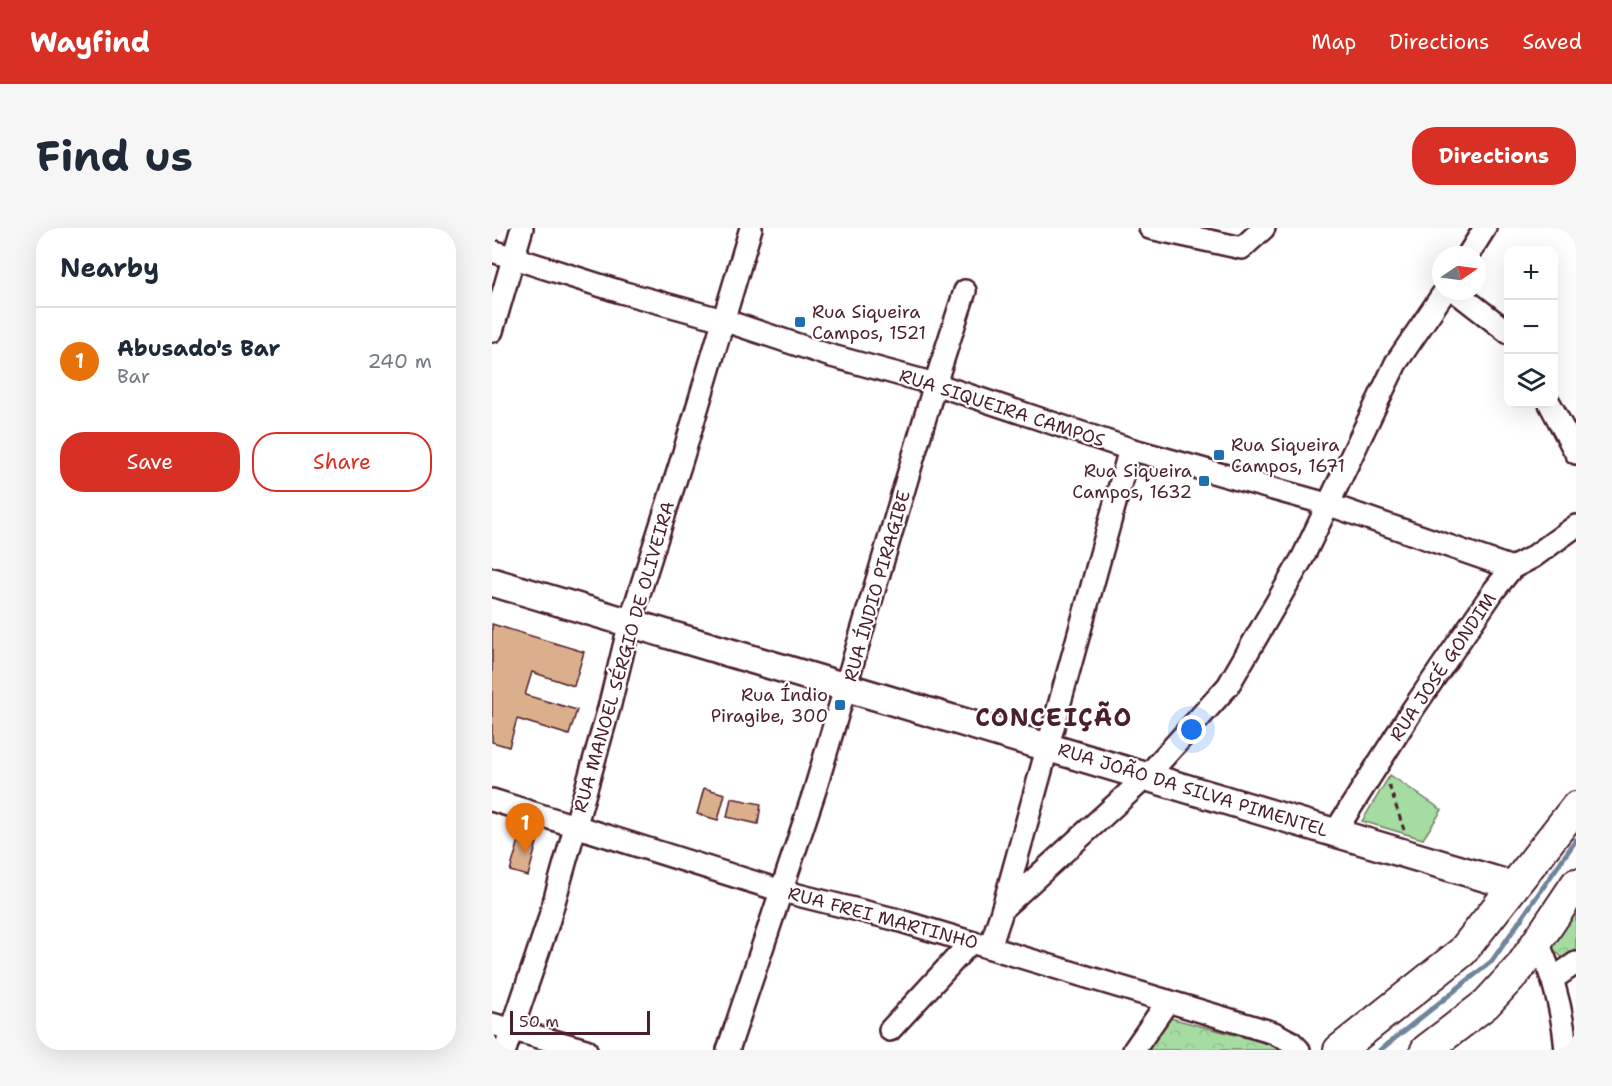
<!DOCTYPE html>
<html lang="en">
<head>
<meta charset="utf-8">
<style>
	:root { --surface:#fff; --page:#f6f6f7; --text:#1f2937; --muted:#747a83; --line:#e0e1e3; --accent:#d93025 }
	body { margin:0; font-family:"Shantell Sans",sans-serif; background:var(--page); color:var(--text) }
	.controls { position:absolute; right:18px; top:18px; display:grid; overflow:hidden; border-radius:12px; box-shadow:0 6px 24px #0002 }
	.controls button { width:54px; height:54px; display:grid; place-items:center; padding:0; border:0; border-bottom:2px solid var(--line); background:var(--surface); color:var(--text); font:30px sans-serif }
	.compass { position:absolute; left:940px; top:18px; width:54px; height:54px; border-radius:50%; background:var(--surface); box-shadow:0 6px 24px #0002; rotate:77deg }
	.scale { position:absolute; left:18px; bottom:15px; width:140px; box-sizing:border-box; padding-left:6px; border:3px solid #4a1f2b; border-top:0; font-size:16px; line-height:21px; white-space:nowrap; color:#4a1f2b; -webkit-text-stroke:4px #fff; paint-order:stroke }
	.you { position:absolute; left:700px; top:502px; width:21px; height:21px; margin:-15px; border:4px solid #fff; border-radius:50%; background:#1a73e8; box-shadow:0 0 0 9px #1a73e833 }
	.badge { display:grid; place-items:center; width:39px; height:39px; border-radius:50%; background:var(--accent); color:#fff; font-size:20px; font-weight:700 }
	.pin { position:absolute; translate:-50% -50px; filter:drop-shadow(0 2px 3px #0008) }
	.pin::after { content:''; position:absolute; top:32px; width:21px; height:18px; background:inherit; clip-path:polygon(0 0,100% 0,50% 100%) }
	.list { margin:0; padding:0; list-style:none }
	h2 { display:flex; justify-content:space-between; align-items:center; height:78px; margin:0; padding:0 24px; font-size:26px }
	h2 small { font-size:20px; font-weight:400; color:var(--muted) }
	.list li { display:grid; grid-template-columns:39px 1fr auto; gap:18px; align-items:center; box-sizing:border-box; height:108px; padding:0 24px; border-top:2px solid var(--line) }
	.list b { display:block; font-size:22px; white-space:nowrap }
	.list p { margin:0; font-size:20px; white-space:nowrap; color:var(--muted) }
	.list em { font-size:20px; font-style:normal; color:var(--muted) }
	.actions { display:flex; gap:12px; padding:18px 24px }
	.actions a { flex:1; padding:14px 0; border:2px solid var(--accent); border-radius:24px; text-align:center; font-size:21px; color:var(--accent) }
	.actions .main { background:var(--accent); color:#fff }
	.icon { flex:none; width:33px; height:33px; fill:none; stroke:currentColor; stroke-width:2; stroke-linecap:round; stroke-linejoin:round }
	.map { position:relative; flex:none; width:1084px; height:822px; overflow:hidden; border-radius:24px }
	header { display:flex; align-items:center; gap:36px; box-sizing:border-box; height:84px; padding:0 30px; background:var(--accent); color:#fff }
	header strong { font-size:28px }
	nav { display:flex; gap:33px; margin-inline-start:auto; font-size:21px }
	.intro { display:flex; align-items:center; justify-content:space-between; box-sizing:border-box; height:144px; padding:0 36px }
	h1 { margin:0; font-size:42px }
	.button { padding:15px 27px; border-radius:24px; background:var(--accent); color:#fff; font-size:21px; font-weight:700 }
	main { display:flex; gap:36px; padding:0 36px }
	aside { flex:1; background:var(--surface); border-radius:24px; box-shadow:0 6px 24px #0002 }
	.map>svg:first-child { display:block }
</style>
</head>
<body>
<header>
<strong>Wayfind</strong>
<nav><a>Map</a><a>Directions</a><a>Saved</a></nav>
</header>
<div class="intro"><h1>Find us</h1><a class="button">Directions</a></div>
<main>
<aside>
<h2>Nearby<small></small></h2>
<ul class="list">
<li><span class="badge" style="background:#e8710a">1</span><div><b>Abusado's Bar</b><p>Bar</p></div><em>240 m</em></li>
</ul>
<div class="actions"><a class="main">Save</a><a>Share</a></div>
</aside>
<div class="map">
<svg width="1084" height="822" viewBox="0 0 1084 822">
	<defs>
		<pattern id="park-crowns" width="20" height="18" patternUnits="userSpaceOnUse" patternTransform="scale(1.5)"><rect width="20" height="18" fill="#a4dca1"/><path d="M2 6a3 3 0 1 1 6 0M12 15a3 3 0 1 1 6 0" fill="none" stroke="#8fbc8b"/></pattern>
	</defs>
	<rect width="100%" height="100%" fill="#fff"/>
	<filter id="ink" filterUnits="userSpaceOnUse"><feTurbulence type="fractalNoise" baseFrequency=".0167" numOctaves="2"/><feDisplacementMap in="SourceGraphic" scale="12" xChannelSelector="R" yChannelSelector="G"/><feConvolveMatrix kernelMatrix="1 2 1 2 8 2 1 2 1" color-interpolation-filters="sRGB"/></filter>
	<g filter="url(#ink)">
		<g fill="url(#park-crowns)" stroke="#777e66" stroke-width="1.5">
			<polygon points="1084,668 1084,726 1074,733 1053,714"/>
			<polygon points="678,790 785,818 788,822 655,822"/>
		</g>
		<polygon fill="#a4dca1" stroke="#777e66" stroke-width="1.5" points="898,547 950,582 931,611 870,593"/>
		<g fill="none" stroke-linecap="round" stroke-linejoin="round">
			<polyline stroke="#6f849c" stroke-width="5" points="888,822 1000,733 1084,612"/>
		</g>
		<g fill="#dbae8c" stroke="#4a1f2b" stroke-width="1.5">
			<polygon points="0,396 92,424 82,458 40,444 33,467 85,482 77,507 25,491 17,519 0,514"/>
			<polygon points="212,560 233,566 226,592 205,586"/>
			<polygon points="239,570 269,576 266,596 235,589"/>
			<polygon points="30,602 47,607 36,648 18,643"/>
		</g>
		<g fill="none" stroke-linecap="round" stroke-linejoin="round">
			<g stroke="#4a1f2b" stroke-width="26">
				<g id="minor">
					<polyline points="658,0 750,20 772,0"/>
					<polyline points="0,23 129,64 231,92 336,127 443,156 638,221 835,276 1020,340"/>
					<polyline points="976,27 993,0"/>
					<polyline points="963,63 1017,105"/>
					<polyline points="0,103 30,0"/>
					<polyline points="1058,176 1084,225"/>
					<polyline points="0,572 290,663 402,691 782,805 799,814 807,822"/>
					<polyline points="843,604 921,481 1003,361 1020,340 1041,329 1084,298"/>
					<polyline points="511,680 655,548 736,458 811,329 904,135 953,63"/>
					<path d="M1046 714C1062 750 1071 783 1074 822"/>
					<polyline points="498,719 511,680 638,221"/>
					<polyline points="1062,750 1084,735"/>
					<polyline points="0,796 94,822"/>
					<polyline points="398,802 478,715"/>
					<polyline points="13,822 56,695 117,480 138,394 190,231 259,0"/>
					<polyline points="236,822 323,562 443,156 473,63"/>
					<polyline points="642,822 676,773"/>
				</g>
			</g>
			<g stroke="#4a1f2b" stroke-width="32">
				<polyline id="tertiary" points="0,354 1022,658"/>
			</g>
			<g stroke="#4a1f2b" stroke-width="34">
				<g id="secondary">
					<polyline points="847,822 970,724 1084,579"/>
					<polyline points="934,822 994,776 1029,738 1084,656"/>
				</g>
			</g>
			<polyline stroke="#4a1f2b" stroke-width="3" stroke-dasharray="6 4.5" stroke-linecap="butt" points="897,557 912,602"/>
			<use href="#minor" stroke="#fff" stroke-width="21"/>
			<use href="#tertiary" stroke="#fff" stroke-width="27"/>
			<use href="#secondary" stroke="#fff" stroke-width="30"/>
		</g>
	</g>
	<g fill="#1f6fb2" stroke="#fff" stroke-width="2">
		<rect x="302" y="88" width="12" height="12" rx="3"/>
		<rect x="721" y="221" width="12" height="12" rx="3"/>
		<rect x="706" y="247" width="12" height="12" rx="3"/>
		<rect x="342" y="471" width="12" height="12" rx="3"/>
	</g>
	<g text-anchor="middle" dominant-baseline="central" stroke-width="4.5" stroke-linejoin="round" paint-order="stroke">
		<g font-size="18" fill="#4a1f2b" stroke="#fff" text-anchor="start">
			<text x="320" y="84">Rua Siqueira<tspan x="320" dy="21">Campos, 1521</tspan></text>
			<text x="739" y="217">Rua Siqueira<tspan x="739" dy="21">Campos, 1671</tspan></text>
			<text x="700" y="243" text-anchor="end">Rua Siqueira<tspan x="700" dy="21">Campos, 1632</tspan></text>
			<text x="336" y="467" text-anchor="end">Rua Índio<tspan x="336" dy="21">Piragibe, 300</tspan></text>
		</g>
		<g font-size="18" fill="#4a1f2b" stroke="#fff">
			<text transform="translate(510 180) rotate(18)">RUA SIQUEIRA CAMPOS</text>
			<text transform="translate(385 358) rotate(-74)">RUA ÍNDIO PIRAGIBE</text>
			<text transform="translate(132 429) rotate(-74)">RUA MANOEL SÉRGIO DE OLIVEIRA</text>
			<text transform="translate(951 439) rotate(-56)">RUA JOSÉ GONDIM</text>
			<text transform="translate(701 562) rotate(17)">RUA JOÃO DA SILVA PIMENTEL</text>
			<text transform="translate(391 690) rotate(15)">RUA FREI MARTINHO</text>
		</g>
		<g font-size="24" font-weight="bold" letter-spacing="1.5" fill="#4a1f2b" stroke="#fff">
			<text x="562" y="490">CONCEIÇÃO</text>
		</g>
	</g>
</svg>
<div class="controls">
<button>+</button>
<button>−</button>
<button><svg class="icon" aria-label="layers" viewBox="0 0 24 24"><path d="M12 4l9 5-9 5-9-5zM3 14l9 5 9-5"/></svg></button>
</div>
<svg class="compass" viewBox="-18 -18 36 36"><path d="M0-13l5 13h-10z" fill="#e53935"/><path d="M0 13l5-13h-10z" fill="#747a83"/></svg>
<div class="scale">50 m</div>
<div class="you"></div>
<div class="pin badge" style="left:33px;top:625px;background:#e8710a">1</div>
</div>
</main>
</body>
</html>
